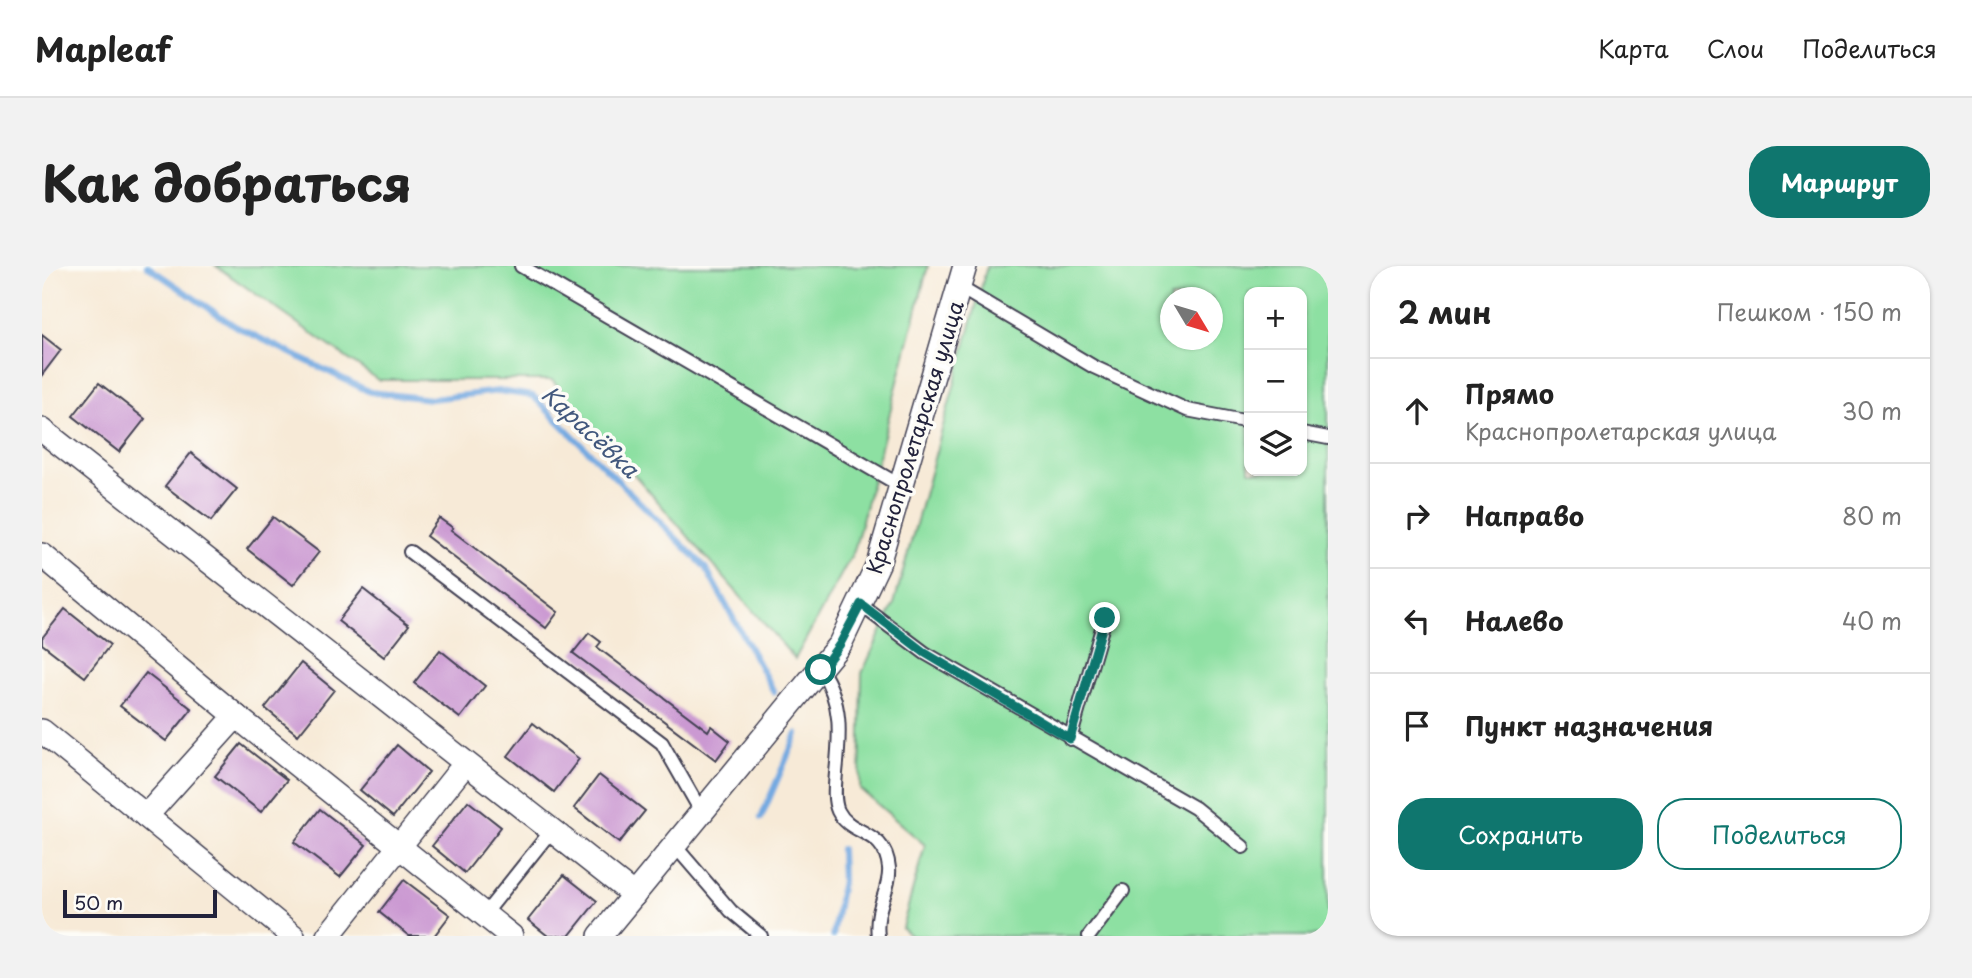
<!DOCTYPE html>
<html lang="ru">
<head>
<meta charset="utf-8">
<style>
	:root { --surface:#fff; --page:#f2f2f2; --text:#222; --muted:#767676; --line:#e0e0e0; --accent:#0f766e }
	body { margin:0; font-family:"Playpen Sans",sans-serif; background:var(--page); color:var(--text) }
	.controls { position:absolute; right:21px; top:21px; display:grid; overflow:hidden; border-radius:14px; box-shadow:0 2px 5px #0004 }
	.controls button { width:63px; height:63px; display:grid; place-items:center; padding:0; border:0; border-bottom:2px solid var(--line); background:var(--surface); color:var(--text); font:35px sans-serif }
	.compass { position:absolute; left:1118px; top:21px; width:63px; height:63px; border-radius:50%; background:var(--surface); box-shadow:0 2px 5px #0004; rotate:128deg }
	.scale { position:absolute; left:21px; bottom:18px; width:154px; box-sizing:border-box; padding-left:7px; border:4px solid #22223b; border-top:0; font-size:19px; line-height:24px; white-space:nowrap; color:#22223b; -webkit-text-stroke:5px #fdfcf7; paint-order:stroke }
	.stop { position:absolute; width:21px; height:21px; margin:-16px; border:5px solid #0f766e; border-radius:50%; background:#fff }
	.stop.end { background:#0f766e; border-color:#fff; box-shadow:0 2px 7px #0008 }
	.list { margin:0; padding:0; list-style:none }
	h2 { display:flex; justify-content:space-between; align-items:center; height:91px; margin:0; padding:0 28px; font-size:30px }
	h2 small { font-size:23px; font-weight:400; color:var(--muted) }
	.list li { display:grid; grid-template-columns:46px 1fr auto; gap:21px; align-items:center; box-sizing:border-box; height:105px; padding:0 28px; border-top:2px solid var(--line) }
	.list b { display:block; font-size:26px; white-space:nowrap }
	.list p { margin:0; font-size:23px; white-space:nowrap; color:var(--muted) }
	.list em { font-size:23px; font-style:normal; color:var(--muted) }
	.actions { display:flex; gap:14px; padding:21px 28px }
	.actions a { flex:1; padding:16px 0; border:2px solid var(--accent); border-radius:28px; text-align:center; font-size:24px; color:var(--accent) }
	.actions .main { background:var(--accent); color:#fff }
	.icon { flex:none; width:38px; height:38px; fill:none; stroke:currentColor; stroke-width:2; stroke-linecap:round; stroke-linejoin:round }
	.map { position:relative; flex:none; width:1286px; height:670px; overflow:hidden; border-radius:28px }
	header { display:flex; align-items:center; gap:42px; box-sizing:border-box; height:98px; padding:0 35px; background:var(--surface); border-bottom:2px solid var(--line) }
	header strong { font-size:33px }
	nav { display:flex; gap:38px; margin-inline-start:auto; font-size:24px }
	.intro { display:flex; align-items:center; justify-content:space-between; box-sizing:border-box; height:168px; padding:0 42px }
	h1 { margin:0; font-size:49px }
	.button { padding:18px 32px; border-radius:28px; background:var(--accent); color:#fff; font-size:24px; font-weight:700 }
	main { display:flex; gap:42px; padding:0 42px }
	aside { flex:1; background:var(--surface); border-radius:28px; box-shadow:0 2px 5px #0004 }
	.map>svg:first-child { display:block }
</style>
</head>
<body>
<header>
<strong>Mapleaf</strong>
<nav><a>Карта</a><a>Слои</a><a>Поделиться</a></nav>
</header>
<div class="intro"><h1>Как добраться</h1><a class="button">Маршрут</a></div>
<main>
<div class="map">
<svg width="1286" height="670" viewBox="0 0 1286 670">
	<rect width="100%" height="100%" fill="#fdfcf7"/>
	<filter id="ink" filterUnits="userSpaceOnUse"><feTurbulence type="fractalNoise" baseFrequency=".0143" numOctaves="2"/><feDisplacementMap in="SourceGraphic" scale="14" xChannelSelector="R" yChannelSelector="G"/><feConvolveMatrix kernelMatrix="1 2 1 2 8 2 1 2 1" color-interpolation-filters="sRGB"/></filter>
	<filter id="wash" filterUnits="userSpaceOnUse"><feTurbulence type="fractalNoise" baseFrequency=".00686" numOctaves="4" result="noise"/><feDisplacementMap in="SourceGraphic" scale="28" xChannelSelector="R" yChannelSelector="G"/><feGaussianBlur stdDeviation="1.57" result="paint"/><feColorMatrix in="noise" values="0 0 0 0 0 0 0 0 0 0 0 0 0 0 0 0 0 1.4 0 .05"/><feComposite in="paint" operator="in"/></filter>
	<g filter="url(#wash)">
		<rect width="100%" height="100%" fill="#f7ead7"/>
		<g fill="#8de0a2" stroke="#58816e" stroke-width="2" fill-rule="evenodd">
			<polygon points="174,0 886,0 812,285 753,393 510,114 336,114"/>
			<path d="M945 0H1286V670H869L860 662 883 579 818 523 820 407 852 338ZM1207 26H1260V205H1207ZM1128 32H1170V74H1128Z"/>
		</g>
		<g fill="none" stroke-linecap="round" stroke-linejoin="round">
			<g stroke="#73a9e1" stroke-width="6">
				<polyline points="105,0 193,60 328,126 389,133 457,125 491,130 663,301 732,426"/>
				<polyline points="719,552 755,468"/>
				<polyline points="791,670 800,615 799,583"/>
			</g>
		</g>
		<g id="blocks">
			<g fill="#cb99d2">
				<polygon points="0,69 19,84 0,109"/>
				<polygon points="57,117 103,153 77,186 31,150"/>
				<polygon points="149,187 195,223 169,255 123,220"/>
				<polygon points="231,251 277,286 251,319 205,283"/>
				<polygon points="397,252 411,262 409,264 516,346 504,362 384,270"/>
				<polygon points="321,323 367,359 342,391 296,355"/>
				<polygon points="23,343 68,379 43,411 0,378 0,372"/>
				<polygon points="547,367 559,376 555,381 666,465 669,460 688,475 674,494 531,387"/>
				<polygon points="398,384 443,420 418,452 372,417"/>
				<polygon points="259,397 292,424 256,469 223,442"/>
				<polygon points="104,407 150,443 124,475 78,440"/>
				<polygon points="491,457 537,493 512,526 466,490"/>
				<polygon points="199,478 245,514 219,546 173,510"/>
				<polygon points="355,479 387,506 351,551 318,524"/>
				<polygon points="557,509 603,545 577,577 532,542"/>
				<polygon points="426,535 459,561 423,607 390,580"/>
				<polygon points="278,543 324,579 298,611 252,576"/>
				<polygon points="522,609 555,635 527,670 506,670 486,654"/>
				<polygon points="362,614 408,649 392,670 367,670 337,646"/>
			</g>
		</g>
	</g>
	<g filter="url(#ink)">
		<use href="#blocks" fill-opacity="0" stroke="#424052" stroke-width="2"/>
		<g fill="none" stroke-linecap="round" stroke-linejoin="round">
			<g stroke="#424052" stroke-width="16">
				<g id="lane">
					<polyline points="479,0 859,220"/>
					<polyline points="917,21 1052,101 1145,144 1207,156"/>
					<polyline points="1260,167 1286,172"/>
					<polyline points="368,286 620,477 660,547"/>
					<polyline points="819,339 883,387 1153,542 1201,581"/>
					<path d="M779 404C801 437 798 469 794 507 793 519 791 534 796 545 809 571 843 562 847 602 849 623 832 642 836 670"/>
					<polyline points="1028,473 1063,352"/>
					<polyline points="633,580 689,645 719,670"/>
					<polyline points="442,649 509,565"/>
					<polyline points="1047,670 1081,625"/>
				</g>
			</g>
			<g stroke="#424052" stroke-width="26">
				<g id="street">
					<polyline points="0,164 592,629"/>
					<polyline points="0,289 194,450 469,670"/>
					<polyline points="0,465 251,670"/>
					<polyline points="104,550 194,450"/>
					<polyline points="286,670 423,498"/>
					<polyline points="558,670 798,378 836,298 923,0"/>
				</g>
			</g>
			<use href="#lane" stroke="#fff" stroke-width="12"/>
			<use href="#street" stroke="#fff" stroke-width="23"/>
		</g>
	</g>
	<g fill="none" stroke-linecap="round" stroke-linejoin="round" filter="url(#ink)">
		<polyline stroke="#0f766e" stroke-width="9" points="779,404 798,378 819,338 883,387 1028,473 1063,352"/>
	</g>
	<g text-anchor="middle" dominant-baseline="central" stroke-width="7" stroke-linejoin="round" paint-order="stroke">
		<g font-size="21" fill="#22223b" stroke="#fdfcf7">
			<text transform="translate(872 171) rotate(-73)">Краснопролетарская улица</text>
		</g>
		<g font-size="23" font-style="italic" fill="#42587d" stroke="#fdfcf7">
			<text transform="translate(549 165) rotate(43)">Карасёвка</text>
		</g>
	</g>
</svg>
<div class="controls">
<button>+</button>
<button>−</button>
<button><svg class="icon" aria-label="layers" viewBox="0 0 24 24"><path d="M12 4l9 5-9 5-9-5zM3 14l9 5 9-5"/></svg></button>
</div>
<svg class="compass" viewBox="-18 -18 36 36"><path d="M0-13l5 13h-10z" fill="#e53935"/><path d="M0 13l5-13h-10z" fill="#767676"/></svg>
<div class="scale">50 m</div>
<div class="stop" style="left:779px;top:404px"></div>
<div class="stop end" style="left:1063px;top:352px"></div>
</div>
<aside>
<h2>2 мин<small>Пешком · 150 m</small></h2>
<ul class="list">
<li><svg class="icon" aria-label="ahead" viewBox="0 0 24 24"><path d="M12 20V5M6 11l6-6 6 6"/></svg><div><b>Прямо</b><p>Краснопролетарская улица</p></div><em>30 m</em></li>
<li><svg class="icon" aria-label="right" viewBox="0 0 24 24"><path d="M7 20v-9h11M14 6l5 5-5 5"/></svg><div><b>Направо</b></div><em>80 m</em></li>
<li><svg class="icon" aria-label="left" viewBox="0 0 24 24"><path d="M17 20v-9H6M10 6l-5 5 5 5"/></svg><div><b>Налево</b></div><em>40 m</em></li>
<li><svg class="icon" aria-label="arrive" viewBox="0 0 24 24"><path d="M6 21V4h12l-3 4 3 4H6"/></svg><div><b>Пункт назначения</b></div></li>
</ul>
<div class="actions"><a class="main">Сохранить</a><a>Поделиться</a></div>
</aside>
</main>
</body>
</html>
